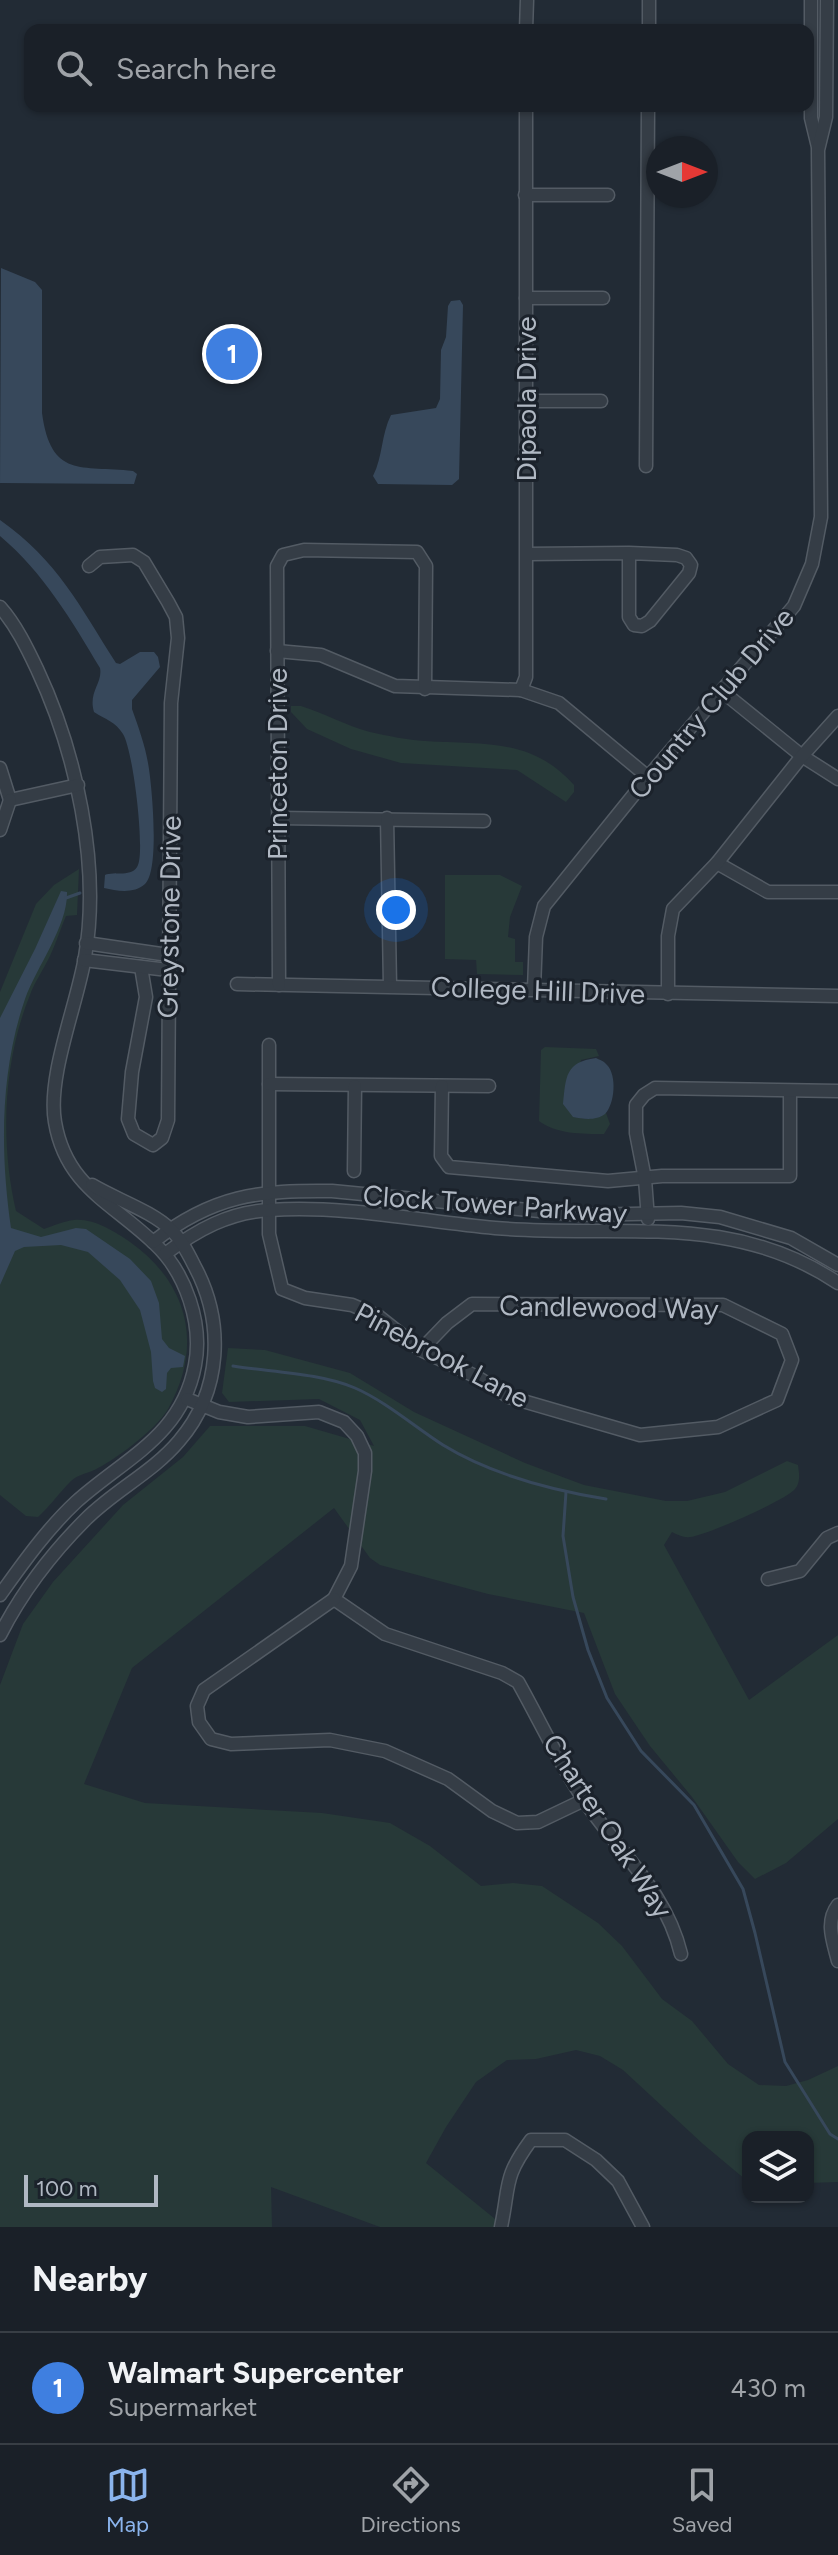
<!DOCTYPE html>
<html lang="en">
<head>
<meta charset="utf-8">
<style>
	:root { --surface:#1a2028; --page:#272d34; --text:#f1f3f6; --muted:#9fa3a8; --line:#383e45; --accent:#8bb4ed }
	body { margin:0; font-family:Figtree,sans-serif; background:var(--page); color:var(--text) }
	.controls { position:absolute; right:24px; bottom:24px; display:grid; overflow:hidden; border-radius:16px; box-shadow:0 2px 6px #0004 }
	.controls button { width:72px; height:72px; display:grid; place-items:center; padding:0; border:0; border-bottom:2px solid var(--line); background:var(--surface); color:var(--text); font:40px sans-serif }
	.compass { position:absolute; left:646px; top:136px; width:72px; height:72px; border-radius:50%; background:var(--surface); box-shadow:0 2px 6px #0004; rotate:90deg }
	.scale { position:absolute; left:24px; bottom:20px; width:134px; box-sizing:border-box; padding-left:8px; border:4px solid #b0b8c3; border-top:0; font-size:22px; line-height:28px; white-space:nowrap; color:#b0b8c3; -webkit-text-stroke:6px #1b222b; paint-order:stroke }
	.you { position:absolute; left:396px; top:910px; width:28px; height:28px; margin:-20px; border:6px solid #fff; border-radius:50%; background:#1a73e8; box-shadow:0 0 0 12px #1a73e833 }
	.badge { display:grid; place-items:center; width:52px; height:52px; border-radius:50%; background:var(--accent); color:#fff; font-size:26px; font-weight:700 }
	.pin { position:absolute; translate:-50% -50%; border:4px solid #fff; box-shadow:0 2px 8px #0006 }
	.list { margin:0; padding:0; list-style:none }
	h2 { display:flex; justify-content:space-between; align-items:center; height:104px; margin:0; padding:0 32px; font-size:34px }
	h2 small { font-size:26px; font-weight:400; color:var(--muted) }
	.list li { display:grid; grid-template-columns:52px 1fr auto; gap:24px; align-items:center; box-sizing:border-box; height:112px; padding:0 32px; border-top:2px solid var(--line) }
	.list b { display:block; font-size:30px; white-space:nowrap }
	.list p { margin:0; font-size:26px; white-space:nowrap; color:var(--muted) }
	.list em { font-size:26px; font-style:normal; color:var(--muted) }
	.icon { flex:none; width:44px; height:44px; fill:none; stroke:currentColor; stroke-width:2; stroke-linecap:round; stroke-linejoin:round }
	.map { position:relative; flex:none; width:838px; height:2227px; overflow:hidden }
	.search { position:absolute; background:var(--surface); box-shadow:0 2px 6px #0004; left:24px; right:24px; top:24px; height:88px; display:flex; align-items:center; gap:20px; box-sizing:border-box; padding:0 28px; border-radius:16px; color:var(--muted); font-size:30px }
	.sheet { height:216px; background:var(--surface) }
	nav { display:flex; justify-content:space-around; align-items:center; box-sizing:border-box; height:112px; border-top:2px solid var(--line); background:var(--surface); font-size:22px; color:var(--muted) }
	nav a { display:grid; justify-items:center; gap:4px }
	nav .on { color:var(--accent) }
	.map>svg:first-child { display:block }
</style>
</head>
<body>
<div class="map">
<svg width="838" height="2227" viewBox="0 0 838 2227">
	<rect width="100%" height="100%" fill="#222b35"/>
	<g fill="#273938">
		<path d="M291 706H301C324 713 347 726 370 732 388 736 408 740 425 741 483 745 531 737 574 785V792L566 802 517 770 401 763 351 749 307 729 291 712Z"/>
		<path d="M79 869 77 915 66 916C60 930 56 943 50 956 44 969 35 981 30 995 3 1061 0 1143 16 1211L44 1229C53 1226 64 1221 74 1220 93 1218 114 1231 130 1242 188 1283 204 1345 168 1409 158 1427 118 1458 98 1468 90 1473 78 1474 71 1481 59 1493 50 1506 38 1517L26 1516 0 1495V992L36 904 54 885Z"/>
		<polygon points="445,875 500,875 522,886 510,917 508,937 515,939 515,962 523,962 523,975 477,974 476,960 445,959"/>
		<path d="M545 1047 596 1049 599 1056 581 1060 574 1117 587 1119 606 1113 610 1124 604 1134C582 1134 556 1134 539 1121L541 1050Z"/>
		<path d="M228 1348 265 1350 350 1373 414 1412 525 1463 584 1485 666 1501H687L725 1492 787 1461 798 1465C799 1473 801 1482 795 1489 786 1500 705 1536 690 1537 684 1538 678 1535 672 1532L664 1545 749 1700 838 1635V1819L786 1863 755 1879 738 1862 692 1797 650 1746 615 1694 584 1613 488 1594 380 1565 370 1558 334 1508 132 1668 84 1784 145 1803 322 1813 390 1823 430 1846 481 1886 513 1883 542 1886 598 1923 622 1946 662 1999 692 2021 728 2064 759 2085 786 2086 808 2080 838 2066V2182L808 2183V2137H748V2180H746L703 2144 623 2070 600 2056 576 2050 536 2059 507 2060 476 2082 446 2127 426 2163 505 2227H380L271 2187 272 2227H0V1685L23 1624 53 1582 123 1505 183 1457 210 1426H305L374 1446 360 1420 319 1399 229 1402 222 1393Z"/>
	</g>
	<g fill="#37485b">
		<path d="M1 268 35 282 42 290V413C51 479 81 465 133 471L137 474 134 484 0 483Z"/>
		<path d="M460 300 463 305 459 479 452 485 378 484 373 476C383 456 381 435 391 415L436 408 440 399 441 350 446 337 448 306 451 301Z"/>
		<path d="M0 520C58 561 79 605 116 663L120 664 140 652H154L158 657 160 667 132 700V709C138 726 145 745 148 763 152 784 160 871 145 884 134 894 117 891 104 888L105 875C114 871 133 878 138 865 145 848 133 750 123 734 115 721 106 720 94 712 88 692 103 683 100 668 72 621 43 572 0 536Z"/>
		<path d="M61 891 67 892C68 926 37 966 25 999 0 1072 0 1152 11 1228L41 1237 76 1228 86 1229 130 1259 151 1281 159 1303 162 1339 169 1348 185 1356 183 1367 171 1368 167 1373 166 1389 162 1392 155 1388 153 1381 151 1352 140 1310 120 1280 88 1252 61 1245 24 1247 15 1251 0 1285V1018L35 949Z"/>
		<path d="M596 1058C600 1060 604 1061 607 1065 617 1075 615 1104 605 1114 596 1121 583 1119 573 1117L563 1104C566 1077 565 1062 596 1058Z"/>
	</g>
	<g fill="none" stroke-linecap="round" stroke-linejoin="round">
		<g stroke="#37485b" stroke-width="3">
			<polyline points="66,898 80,893"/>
			<path d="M233 1366C270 1372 321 1373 355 1388 385 1401 415 1427 443 1445 492 1475 551 1490 606 1499"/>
			<polyline points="566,1492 563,1536 573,1597 588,1650 607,1698 641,1751 694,1805 743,1889 755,1933 785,2062 830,2134 838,2139"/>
		</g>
		<g stroke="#535b64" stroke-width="15">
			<g id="minor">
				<polyline points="811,0 811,118 818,147"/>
				<polyline points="526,30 527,0"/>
				<polyline points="649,30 649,0"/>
				<polyline points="525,195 608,195"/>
				<polyline points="526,298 603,298"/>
				<polyline points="525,401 601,401"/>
				<polyline points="646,466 648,106"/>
				<polyline points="527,554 629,553 677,555 686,558 691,565 689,573 650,621 642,626 634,625 629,617 629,553"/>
				<polyline points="89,566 100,557 133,555 144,562 168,602 176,617 178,638 171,703 168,1120 162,1138 153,1145 134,1134 128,1119 132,1072 146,997 141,967"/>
				<path d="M0 607C16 625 27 648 37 669 76 752 101 865 85 957 77 1005 47 1076 55 1122 66 1187 113 1203 155 1244 186 1273 203 1324 195 1365 182 1436 125 1458 76 1502 47 1529 23 1563 0 1595"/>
				<polyline points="277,651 321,655 395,686 521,690 559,703 648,777"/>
				<polyline points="521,690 526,677 526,106"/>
				<polyline points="723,692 802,756 838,779"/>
				<polyline points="0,768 10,800"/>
				<polyline points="10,800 78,785"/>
				<polyline points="278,818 484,821"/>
				<polyline points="387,818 390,986"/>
				<polyline points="0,830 10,800"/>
				<polyline points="717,863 768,892 838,892"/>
				<polyline points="86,943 168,955"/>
				<polyline points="84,960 168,970"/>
				<polyline points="237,984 838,996"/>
				<polyline points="279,985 277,566 283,555 304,550 417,552 426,566 425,689"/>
				<polyline points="534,989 536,937 544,906 648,777 794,606 812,564 821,517 818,150 826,117 827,0"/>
				<polyline points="668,994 668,936 673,909 717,863 802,756 838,716"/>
				<polyline points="269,1045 269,1234 282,1289 305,1298 352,1305 378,1316 421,1350 477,1377 509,1397 640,1435 718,1427 777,1400 792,1360 782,1334 723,1305 472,1304 447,1323 421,1350"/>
				<polyline points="269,1084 489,1086"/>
				<polyline points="442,1086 441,1156 449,1167 608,1181 662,1176 790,1176 790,1091"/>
				<polyline points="354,1171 355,1086"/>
				<polyline points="648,1219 645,1179 636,1133 636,1105 644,1095 655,1088 838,1091"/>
				<path d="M153 1242C213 1195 259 1190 332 1191L580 1215 681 1213 720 1217 791 1238 838 1265"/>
				<path d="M165 1254C197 1230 229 1212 270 1210 345 1205 420 1221 495 1228 617 1239 729 1210 838 1283"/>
				<path d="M187 1399 219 1412 248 1417 319 1412 344 1422 357 1436 365 1453V1471L351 1566 334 1599 385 1634 502 1673 518 1682C540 1721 559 1763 584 1800 619 1852 666 1891 681 1954"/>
				<polyline points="768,1579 800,1571 827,1538 838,1533"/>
				<polyline points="334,1599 204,1690 197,1706 199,1722 211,1739 231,1744 330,1740 385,1751 448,1779 492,1811 517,1823 538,1822 584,1800"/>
				<path d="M0 1635C22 1592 52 1553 86 1519 115 1490 153 1472 179 1441 222 1391 225 1322 194 1265 188 1253 181 1239 171 1230 152 1211 115 1199 92 1185"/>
				<path d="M838 1905C825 1922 833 1941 838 1961"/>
				<path d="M501 2227C510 2184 503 2178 531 2140H565L596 2160 618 2181 643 2227"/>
			</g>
		</g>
		<use href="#minor" stroke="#353d46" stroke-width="12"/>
	</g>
	<g text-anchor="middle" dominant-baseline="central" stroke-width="6" stroke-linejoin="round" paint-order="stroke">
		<g font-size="28" fill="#b0b8c3" stroke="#1b222b">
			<text transform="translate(526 399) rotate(-90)">Dipaola Drive</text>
			<text transform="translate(711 703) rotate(-50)">Country Club Drive</text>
			<text transform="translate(277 764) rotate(-90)">Princeton Drive</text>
			<text transform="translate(169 917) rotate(-89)">Greystone Drive</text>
			<text transform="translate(538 990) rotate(2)">College Hill Drive</text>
			<text transform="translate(495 1204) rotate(4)">Clock Tower Parkway</text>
			<text transform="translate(609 1307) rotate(1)">Candlewood Way</text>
			<text transform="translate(442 1355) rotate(28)">Pinebrook Lane</text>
			<text transform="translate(608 1826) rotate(57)">Charter Oak Way</text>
		</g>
	</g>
</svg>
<div class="controls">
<button><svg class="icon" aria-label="layers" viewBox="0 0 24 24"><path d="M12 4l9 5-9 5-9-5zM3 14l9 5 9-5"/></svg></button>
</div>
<svg class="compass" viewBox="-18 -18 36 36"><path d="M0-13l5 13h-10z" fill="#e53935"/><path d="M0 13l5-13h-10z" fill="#9fa3a8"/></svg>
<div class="scale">100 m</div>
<div class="you"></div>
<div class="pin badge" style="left:232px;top:354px;background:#3f7fe0">1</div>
<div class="search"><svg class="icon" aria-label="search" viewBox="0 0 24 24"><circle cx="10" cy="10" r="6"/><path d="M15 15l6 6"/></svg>Search here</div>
</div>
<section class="sheet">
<h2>Nearby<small></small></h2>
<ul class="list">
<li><span class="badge" style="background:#3f7fe0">1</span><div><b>Walmart Supercenter</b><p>Supermarket</p></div><em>430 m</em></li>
</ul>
</section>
<nav>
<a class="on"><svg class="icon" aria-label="map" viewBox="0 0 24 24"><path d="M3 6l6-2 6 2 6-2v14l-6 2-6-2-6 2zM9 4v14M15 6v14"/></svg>Map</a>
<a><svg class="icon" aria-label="directions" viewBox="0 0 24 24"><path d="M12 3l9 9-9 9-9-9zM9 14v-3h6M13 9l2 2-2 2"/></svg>Directions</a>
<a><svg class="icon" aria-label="saved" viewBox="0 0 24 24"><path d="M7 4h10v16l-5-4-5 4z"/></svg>Saved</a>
</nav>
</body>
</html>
